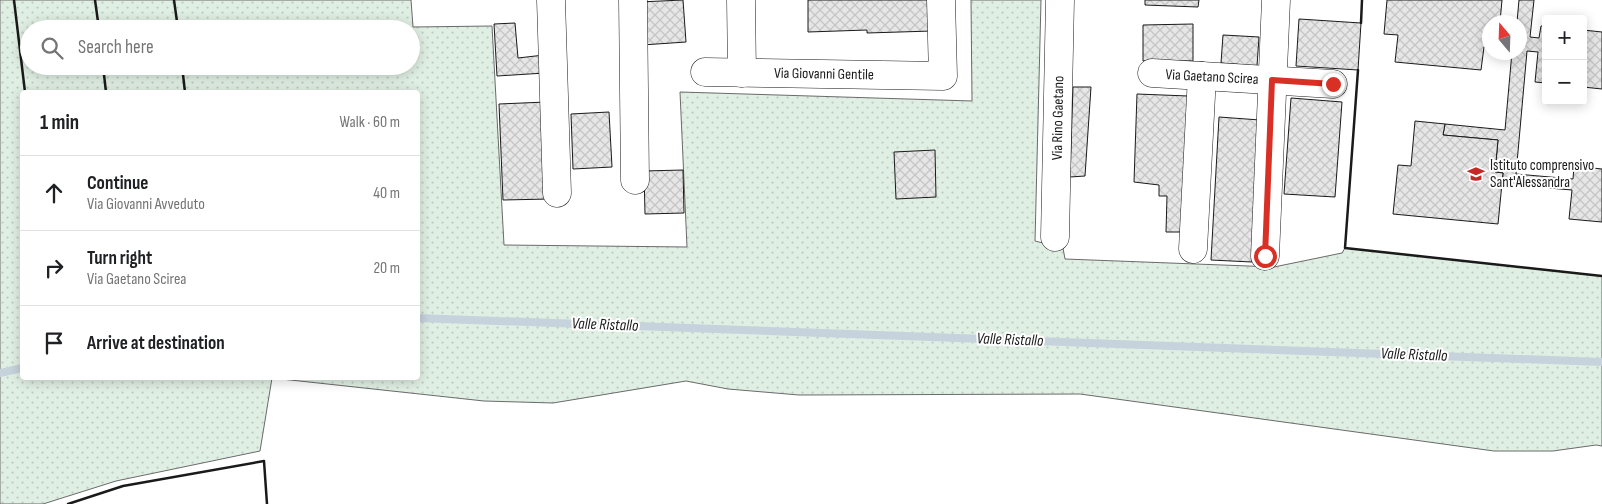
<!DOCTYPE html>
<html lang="en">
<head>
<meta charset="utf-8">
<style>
	:root { --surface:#fff; --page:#f6f6f6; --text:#202124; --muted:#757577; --line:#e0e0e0 }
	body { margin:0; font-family:"Sofia Sans Condensed",sans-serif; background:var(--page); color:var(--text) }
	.controls { position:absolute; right:15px; top:15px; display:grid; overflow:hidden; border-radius:5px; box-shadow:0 2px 12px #0003 }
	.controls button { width:45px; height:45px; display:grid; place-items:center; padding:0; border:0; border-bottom:1px solid var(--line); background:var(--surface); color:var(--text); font:25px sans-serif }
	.compass { position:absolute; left:1482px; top:15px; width:45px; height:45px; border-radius:50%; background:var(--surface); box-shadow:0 2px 12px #0003; rotate:341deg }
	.stop { position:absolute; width:15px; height:15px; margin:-11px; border:4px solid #d93025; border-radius:50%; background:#fff }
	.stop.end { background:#d93025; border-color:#fff; box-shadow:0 1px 5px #0008 }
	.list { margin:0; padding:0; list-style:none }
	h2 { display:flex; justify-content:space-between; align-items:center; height:65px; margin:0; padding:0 20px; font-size:21px }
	h2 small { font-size:16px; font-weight:400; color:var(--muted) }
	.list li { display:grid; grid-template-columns:32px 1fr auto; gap:15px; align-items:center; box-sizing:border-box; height:75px; padding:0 20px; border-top:1px solid var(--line) }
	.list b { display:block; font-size:19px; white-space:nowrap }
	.list p { margin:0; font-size:16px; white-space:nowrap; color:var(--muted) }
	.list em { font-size:16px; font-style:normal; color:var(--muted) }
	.icon { flex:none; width:28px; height:28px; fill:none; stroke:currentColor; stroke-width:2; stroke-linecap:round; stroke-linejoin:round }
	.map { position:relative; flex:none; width:1602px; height:504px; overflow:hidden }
	.search { position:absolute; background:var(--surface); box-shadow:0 2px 12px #0003; left:20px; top:20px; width:400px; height:55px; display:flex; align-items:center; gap:12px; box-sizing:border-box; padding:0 18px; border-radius:28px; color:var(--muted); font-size:19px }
	.panel { position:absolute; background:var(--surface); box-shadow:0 2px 12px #0003; left:20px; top:90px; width:400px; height:290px; border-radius:5px }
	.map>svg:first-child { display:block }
</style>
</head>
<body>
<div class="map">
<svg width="1602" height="504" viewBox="0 0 1602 504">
	<defs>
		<pattern id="grass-dots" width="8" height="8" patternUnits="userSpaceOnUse" patternTransform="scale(1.25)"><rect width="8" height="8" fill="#e0efe3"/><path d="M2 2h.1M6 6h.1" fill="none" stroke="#c0ccc2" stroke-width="1.8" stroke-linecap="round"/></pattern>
		<pattern id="building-cross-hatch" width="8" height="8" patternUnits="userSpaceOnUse" patternTransform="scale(1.25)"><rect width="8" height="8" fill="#e6e6e6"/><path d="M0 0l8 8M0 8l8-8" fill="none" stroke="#c5c5c5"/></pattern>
	</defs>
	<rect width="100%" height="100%" fill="#fff"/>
	<path fill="url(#grass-dots)" stroke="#6a6a6a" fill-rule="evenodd" d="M0 0H411L413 27 492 26 504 245 687 247 680 92 972 101 971 0H1041L1035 241 1063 248 1065 259 1274 267 1342 253 1345 248 1602 276V446L1596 445 1553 451H1494L1080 394 799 395 728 389 686 381 553 403 484 401 272 378 260 451 116 481 43 504H0ZM29 29H411V66H29ZM22 92H418V378H22Z"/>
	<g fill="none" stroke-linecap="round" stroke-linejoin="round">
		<g stroke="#c6d2dc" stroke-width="8">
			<polyline points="418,318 1602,362"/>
			<polyline points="0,373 22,368"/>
		</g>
	</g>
	<g fill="url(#building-cross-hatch)" stroke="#1a1a1a">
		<polygon points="683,0 686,42 642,45 639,2"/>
		<polygon points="808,0 931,0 932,31 867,33 867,30 808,32"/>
		<polygon points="1145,0 1199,0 1198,7 1145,5"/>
		<polygon points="1387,0 1502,0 1500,22 1490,22 1490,47 1484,47 1481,70 1395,62 1398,35 1384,34"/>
		<polygon points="1519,0 1534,0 1530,37 1539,38 1541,26 1546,26 1546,83 1535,82 1538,52 1527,51 1516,174 1573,179 1574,166 1602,169 1602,222 1569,219 1572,190 1502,184 1503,173 1495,172 1498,140 1443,135 1445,124 1505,130 1512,52 1520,52 1520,22 1517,22"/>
		<polygon points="1299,19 1361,23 1358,70 1296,66"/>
		<polygon points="515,23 518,58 544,55 545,73 497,76 494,24"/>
		<polygon points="1193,24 1193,61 1143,61 1143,25"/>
		<polygon points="1583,30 1602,32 1602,89 1583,87"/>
		<polygon points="1223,35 1259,37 1257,66 1221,63"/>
		<polygon points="1073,87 1091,87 1085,176 1070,177"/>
		<polygon points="1137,94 1188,96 1183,232 1166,232 1167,196 1159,196 1159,185 1134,182"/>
		<polygon points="1291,98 1342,102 1335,197 1284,194"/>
		<polygon points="546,102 550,199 503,200 499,104"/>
		<polygon points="609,112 612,167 573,169 571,114"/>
		<polygon points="1219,117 1260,120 1252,262 1211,260"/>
		<polygon points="1415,121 1445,124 1443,135 1498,140 1495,172 1503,173 1498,224 1393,214 1398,165 1411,166"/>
		<polygon points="935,150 936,197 896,199 894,152"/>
		<polygon points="683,170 684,213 645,214 644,171"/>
	</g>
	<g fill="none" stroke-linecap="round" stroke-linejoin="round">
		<g stroke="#1a1a1a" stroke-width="29">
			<g id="minor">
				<polyline points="551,0 557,193"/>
				<polyline points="633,0 635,180"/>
				<polyline points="741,0 742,73"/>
				<polyline points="705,72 943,76 941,0"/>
				<polyline points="1152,73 1333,84"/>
				<polyline points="1055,237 1060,0"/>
				<polyline points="1193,249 1202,76"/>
				<polyline points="1265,256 1276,0"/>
			</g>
		</g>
		<use href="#minor" stroke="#fff" stroke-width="28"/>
		<g stroke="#1a1a1a" stroke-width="2.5">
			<polyline points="14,0 25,92"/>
			<polyline points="95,0 99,29"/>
			<polyline points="174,0 178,29"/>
			<polyline points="1361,23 1362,0"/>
			<polyline points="103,66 106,92"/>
			<polyline points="182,66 185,92"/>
			<polyline points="1358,70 1345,248 1602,276"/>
			<polyline points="68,504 123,486 264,461 267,504"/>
		</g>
	</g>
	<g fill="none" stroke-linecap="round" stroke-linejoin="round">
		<polyline stroke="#d93025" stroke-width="6" points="1265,256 1272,80 1333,84"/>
	</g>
	<defs>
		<g id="school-bare" transform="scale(1.35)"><path d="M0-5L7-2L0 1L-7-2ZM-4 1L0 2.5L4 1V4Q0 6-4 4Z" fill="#c62828" stroke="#fff" stroke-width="2.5" paint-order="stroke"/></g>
	</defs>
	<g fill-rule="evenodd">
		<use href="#school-bare" x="1476" y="174"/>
	</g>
	<g text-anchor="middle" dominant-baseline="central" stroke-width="4" stroke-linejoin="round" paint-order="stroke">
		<g font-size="15" fill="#1a1a1a" stroke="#fff">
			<text transform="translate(824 74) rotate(1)">Via Giovanni Gentile</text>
			<text transform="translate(1212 77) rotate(3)">Via Gaetano Scirea</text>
			<text transform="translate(1058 118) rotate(-89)">Via Rino Gaetano</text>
		</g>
		<g font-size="15" fill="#1a1a1a" stroke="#fff" text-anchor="start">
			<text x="1490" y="165">Istituto comprensivo<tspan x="1490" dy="17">Sant'Alessandra</tspan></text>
		</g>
		<g font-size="16" font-style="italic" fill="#1a1a1a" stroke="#fff">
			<text transform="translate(605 325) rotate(2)">Valle Ristallo</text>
			<text transform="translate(1010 340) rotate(2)">Valle Ristallo</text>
			<text transform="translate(1414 355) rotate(2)">Valle Ristallo</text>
		</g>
	</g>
</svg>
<div class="controls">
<button>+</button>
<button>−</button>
</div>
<svg class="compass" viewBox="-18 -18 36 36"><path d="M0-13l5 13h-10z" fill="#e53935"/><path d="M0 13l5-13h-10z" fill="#757577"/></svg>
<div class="stop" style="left:1265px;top:256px"></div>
<div class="stop end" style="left:1333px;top:84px"></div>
<div class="search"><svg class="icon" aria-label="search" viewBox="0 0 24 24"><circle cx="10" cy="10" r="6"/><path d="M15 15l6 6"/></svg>Search here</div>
<section class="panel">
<h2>1 min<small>Walk · 60 m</small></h2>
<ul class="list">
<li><svg class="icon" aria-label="ahead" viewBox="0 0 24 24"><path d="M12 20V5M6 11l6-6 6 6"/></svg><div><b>Continue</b><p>Via Giovanni Avveduto</p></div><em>40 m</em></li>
<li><svg class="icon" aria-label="right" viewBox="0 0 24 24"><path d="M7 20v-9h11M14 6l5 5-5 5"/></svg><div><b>Turn right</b><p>Via Gaetano Scirea</p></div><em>20 m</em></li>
<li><svg class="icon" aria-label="arrive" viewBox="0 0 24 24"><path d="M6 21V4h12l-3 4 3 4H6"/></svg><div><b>Arrive at destination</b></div></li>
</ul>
</section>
</div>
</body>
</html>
